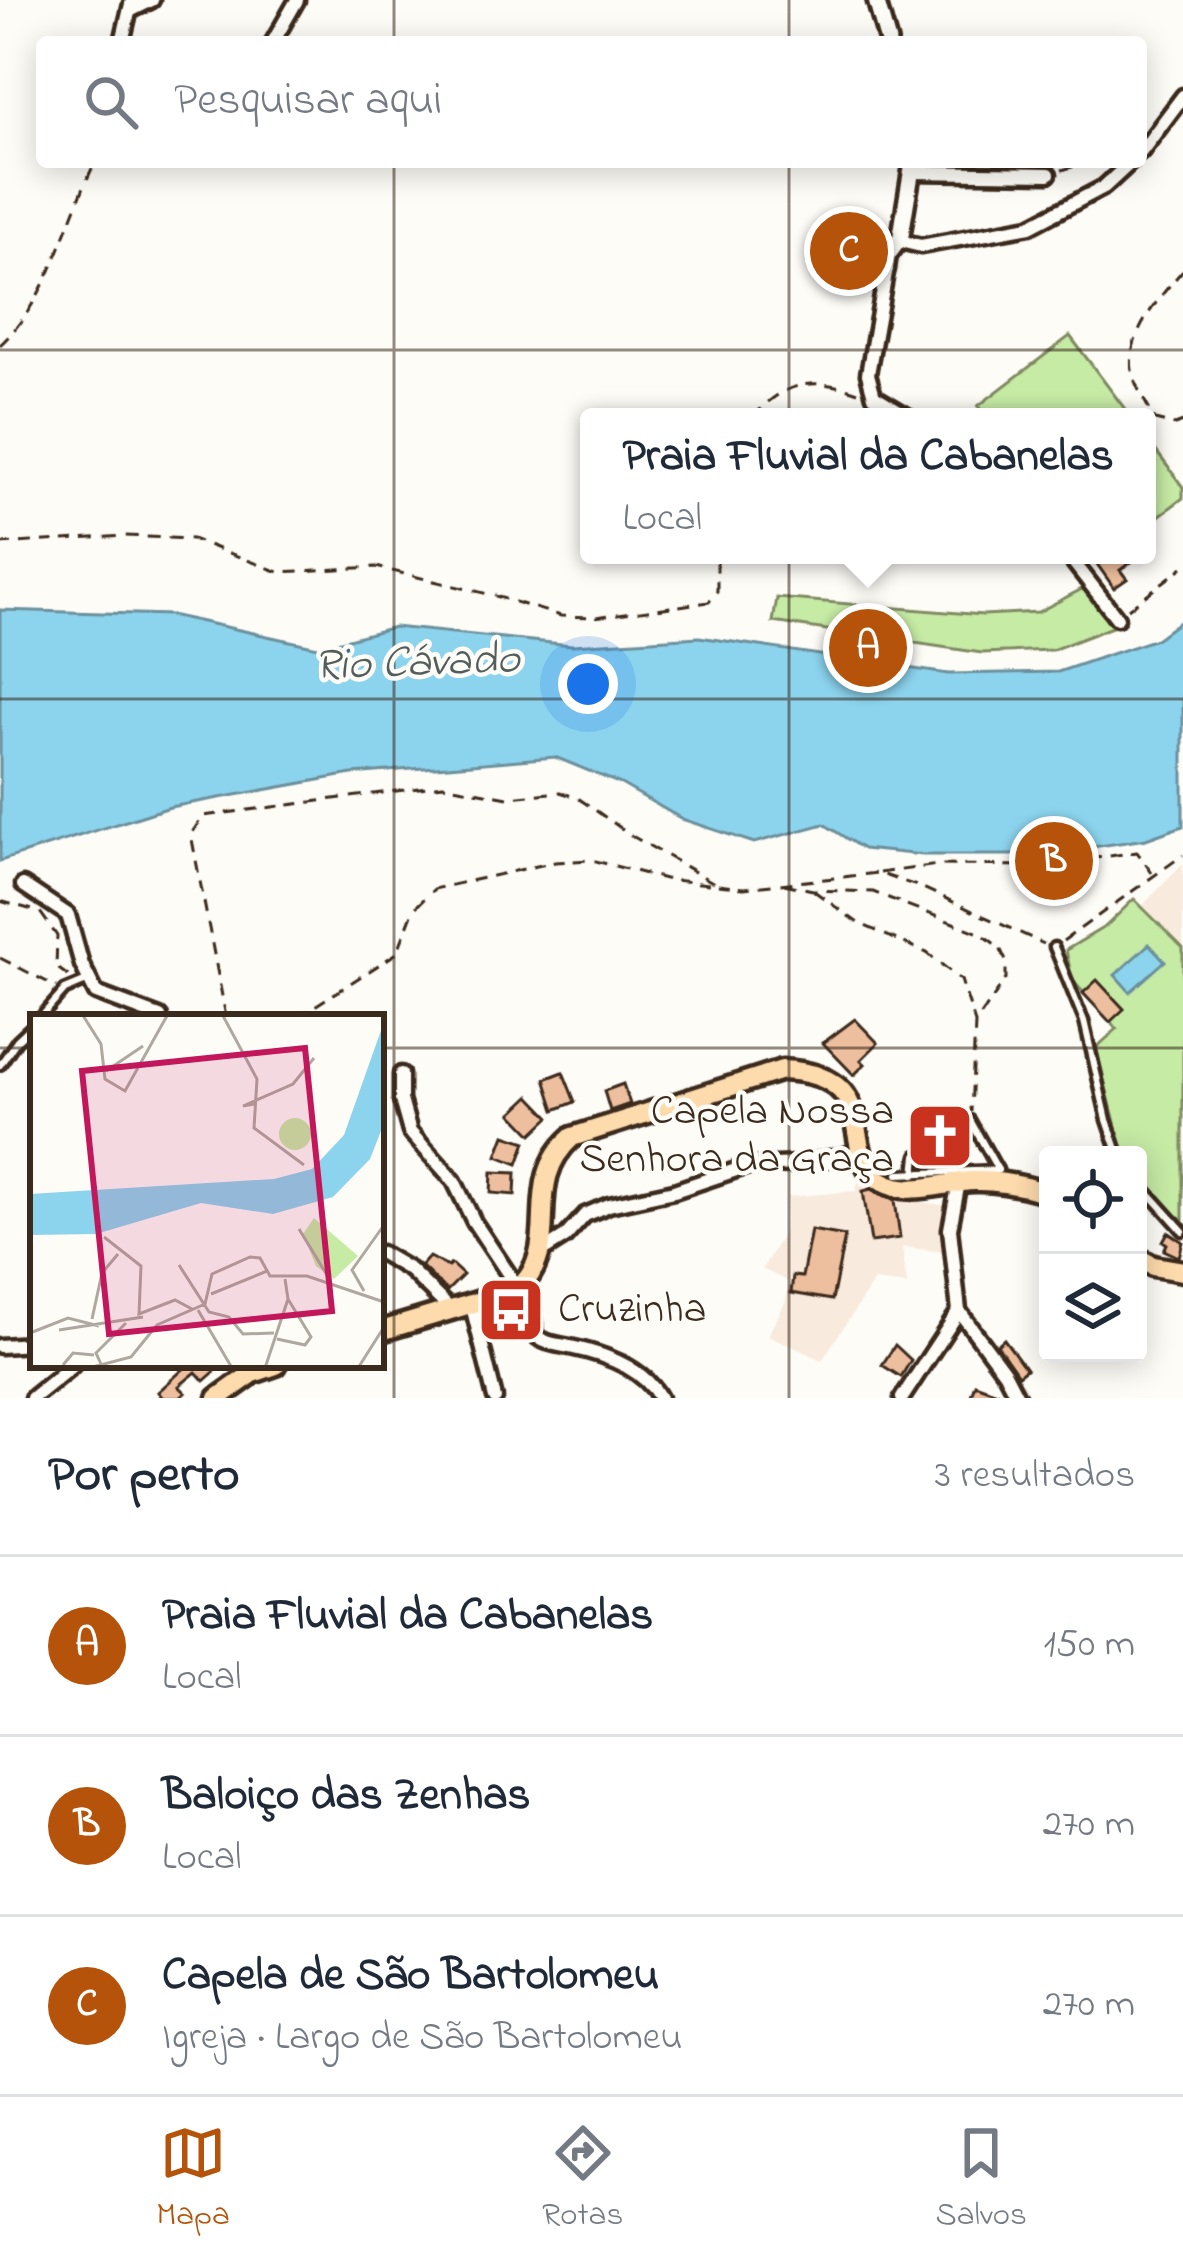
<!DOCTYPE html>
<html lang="pt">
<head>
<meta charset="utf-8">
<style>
	:root { --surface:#fff; --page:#f6f6f7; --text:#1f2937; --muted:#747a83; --line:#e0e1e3; --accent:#b45309 }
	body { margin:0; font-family:"Indie Flower",sans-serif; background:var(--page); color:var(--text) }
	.controls { position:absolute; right:36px; bottom:36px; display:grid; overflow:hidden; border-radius:12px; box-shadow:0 6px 30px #0003 }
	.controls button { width:108px; height:108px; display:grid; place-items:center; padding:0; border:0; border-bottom:3px solid var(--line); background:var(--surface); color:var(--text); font:60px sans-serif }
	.you { position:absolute; left:588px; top:684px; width:42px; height:42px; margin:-30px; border:9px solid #fff; border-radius:50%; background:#1a73e8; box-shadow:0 0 0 18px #1a73e833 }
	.badge { display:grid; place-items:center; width:78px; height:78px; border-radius:50%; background:var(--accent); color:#fff; font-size:39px; font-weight:700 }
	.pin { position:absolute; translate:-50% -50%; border:6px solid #fff; box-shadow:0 3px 12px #0006 }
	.popup { position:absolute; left:580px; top:408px; width:576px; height:156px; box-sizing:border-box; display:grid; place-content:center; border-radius:12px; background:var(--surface); filter:drop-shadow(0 3px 9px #0005); font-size:39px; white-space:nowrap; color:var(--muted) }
	.popup b { font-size:45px; color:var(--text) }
	.popup::after { content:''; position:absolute; left:50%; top:100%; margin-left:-24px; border:24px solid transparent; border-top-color:var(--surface) }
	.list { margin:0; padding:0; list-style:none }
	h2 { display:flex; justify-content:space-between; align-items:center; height:156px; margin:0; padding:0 48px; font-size:51px }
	h2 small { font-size:39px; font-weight:400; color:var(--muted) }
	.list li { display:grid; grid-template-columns:78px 1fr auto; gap:36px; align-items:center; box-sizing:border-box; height:180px; padding:0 48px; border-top:3px solid var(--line) }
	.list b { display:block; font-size:45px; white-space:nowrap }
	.list p { margin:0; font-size:39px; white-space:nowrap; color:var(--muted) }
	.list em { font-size:39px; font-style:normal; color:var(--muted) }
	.icon { flex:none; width:66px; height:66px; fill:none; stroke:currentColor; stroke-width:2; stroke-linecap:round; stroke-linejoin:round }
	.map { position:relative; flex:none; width:1183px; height:1398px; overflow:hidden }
	.search { position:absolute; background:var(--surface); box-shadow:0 6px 30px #0003; left:36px; right:36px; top:36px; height:132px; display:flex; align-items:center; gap:30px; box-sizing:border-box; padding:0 42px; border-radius:12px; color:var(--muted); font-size:45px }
	.sheet { height:696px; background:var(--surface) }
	nav { display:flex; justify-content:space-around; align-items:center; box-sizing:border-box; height:168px; border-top:3px solid var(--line); background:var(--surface); font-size:33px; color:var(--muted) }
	nav a { display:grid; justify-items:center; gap:6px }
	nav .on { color:var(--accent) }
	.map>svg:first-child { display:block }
</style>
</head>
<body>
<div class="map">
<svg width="1183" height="1398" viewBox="0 0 1183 1398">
	<rect width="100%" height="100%" fill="#fdfcf7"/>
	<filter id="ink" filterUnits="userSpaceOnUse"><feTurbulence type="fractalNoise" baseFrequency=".00833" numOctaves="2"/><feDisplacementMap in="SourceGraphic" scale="24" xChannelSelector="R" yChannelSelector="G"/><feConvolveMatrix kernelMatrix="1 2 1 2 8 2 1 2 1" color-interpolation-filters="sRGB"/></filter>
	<g filter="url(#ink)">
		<g fill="#f8eadc">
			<polygon points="1183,864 1183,948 1143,905"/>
			<polygon points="861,1167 914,1201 948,1206 944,1252 902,1247 907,1285 874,1281 822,1360 768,1335 786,1301 789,1282 762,1269 783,1234 788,1197 856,1191"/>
		</g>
		<g fill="#c6eba5" stroke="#808a62" stroke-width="3">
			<polygon points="1070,336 1131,417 986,417 978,406"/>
			<polygon points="1147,439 1183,487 1183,498 1147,525"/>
			<polygon points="1084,588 1112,627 1052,650 982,653 773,622 777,598 983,615 1038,612"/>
			<polygon points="1134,899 1183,948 1183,1220 1171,1211 1138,1172 1138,1155 1123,1153 1096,1048 1117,1029 1072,980 1066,950 1106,926"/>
		</g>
		<g fill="#8cd4ee" stroke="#6c909b" stroke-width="3">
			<polygon points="0,610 170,615 318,647 394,627 572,645 699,637 948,674 1058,672 1156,639 1183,619 1183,826 1146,839 1039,855 923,855 863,849 824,824 754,843 682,819 621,784 555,757 352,774 170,807 0,861"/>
			<polygon points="1149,944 1165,961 1130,992 1115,975"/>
		</g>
		<g fill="#eebf9e" stroke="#3b2a1e" stroke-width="3">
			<polygon points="1109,555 1141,555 1120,570 1127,579 1114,588 1097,564"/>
			<polygon points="1097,980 1124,1009 1110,1022 1083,993"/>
			<polygon points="855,1019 878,1043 861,1060 865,1064 854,1075 823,1043"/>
			<polygon points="563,1072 575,1102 555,1110 545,1079"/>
			<polygon points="623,1084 630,1104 610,1111 604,1091"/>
			<polygon points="530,1096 550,1117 532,1134 512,1113"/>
			<polygon points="935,1121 946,1123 946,1130 954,1131 953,1143 947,1142 945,1159 924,1157 927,1128 934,1129"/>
			<polygon points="505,1135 526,1142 518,1164 497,1156"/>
			<polygon points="492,1172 516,1173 515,1195 491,1193"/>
			<polygon points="871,1189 895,1200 900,1238 871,1242 863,1191"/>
			<polygon points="811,1230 845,1236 832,1300 791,1293 793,1276 802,1277"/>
			<polygon points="1168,1232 1183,1242 1179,1257 1164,1250 1167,1244 1163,1241"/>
			<polygon points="429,1257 448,1267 451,1264 463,1275 447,1291 421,1266"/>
			<polygon points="1004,1339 1026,1369 1018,1375 997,1345"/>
			<polygon points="895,1345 911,1360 901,1377 882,1365"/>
			<polygon points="188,1365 222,1365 204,1381 196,1372 179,1386 186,1393 180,1398 163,1398 158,1392"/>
			<polygon points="975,1384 1005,1395 1006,1398 970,1398"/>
		</g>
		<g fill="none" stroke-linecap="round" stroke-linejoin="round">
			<g stroke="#3b2a1e" stroke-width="15">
				<g id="service">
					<polyline points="1054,947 1084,1021 1107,1120 1119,1155"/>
					<polyline points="41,1017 65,990 89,980"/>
					<polyline points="0,1065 17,1040 33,1025"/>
					<polyline points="970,1120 998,1170"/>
					<polyline points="898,1174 998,1170"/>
					<polyline points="915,1175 917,1155"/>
					<polyline points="1138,1181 1183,1231"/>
				</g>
			</g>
			<g stroke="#3b2a1e" stroke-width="21">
				<g id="minor">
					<polyline points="130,11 152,0"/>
					<polyline points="122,42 132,0"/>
					<polyline points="273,42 297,0"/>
					<polyline points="1141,152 1183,96"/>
					<polyline points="911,172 1049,174"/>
					<polyline points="900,241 889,256 868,374 874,396 909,417"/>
					<polyline points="887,269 845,281 835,280 829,274 831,258 880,243 900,241 921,246 1030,226 1104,187 1131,162"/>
					<polyline points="1068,555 1117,618"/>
					<polyline points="23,885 68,915 82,965 96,993 160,1017"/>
					<path d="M401 1074V1100L410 1132 454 1181 474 1222 533 1311 535 1335C545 1344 557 1344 570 1347 604 1354 643 1367 660 1398"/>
					<polyline points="541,1252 565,1237 585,1215 609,1205 674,1191 748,1166 802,1164 863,1151"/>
					<polyline points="381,1253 410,1270 449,1308"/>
					<polyline points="471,1302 495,1398"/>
					<polyline points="959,1311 1005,1373 1018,1398"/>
					<polyline points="0,1346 33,1344"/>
					<polyline points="32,1398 73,1365"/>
					<polyline points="902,1398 959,1311 950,1229 959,1182"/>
				</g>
			</g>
			<g stroke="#3b2a1e" stroke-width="24">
				<g id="tertiary">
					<polyline points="876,0 888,42"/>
					<polyline points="900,241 913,162"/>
				</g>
			</g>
			<g stroke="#3b2a1e" stroke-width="27">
				<g id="primary">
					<polyline points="1138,1258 1153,1266 1183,1271"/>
					<path d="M381 1331 517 1290C567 1245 518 1185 572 1137L782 1070C889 1075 834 1155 883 1182 910 1197 945 1182 974 1181 998 1180 1025 1186 1048 1193"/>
					<polyline points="218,1398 253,1373 276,1365"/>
				</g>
			</g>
			<g stroke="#3b2a1e" stroke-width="3" stroke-dasharray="12 9" stroke-linecap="butt">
				<polyline points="1062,170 1088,162"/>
				<path d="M1183 270C1161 295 1123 338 1133 375 1137 390 1148 406 1155 420L1175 425 1183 422"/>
				<path d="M0 345C50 298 66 222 95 162"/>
				<path d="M753 417C785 381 813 377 858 392"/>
				<polyline points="0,544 124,536 192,539 279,572 376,567 492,595 561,616 595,617 709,602 717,591 717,555"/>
				<polyline points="1128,609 1183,567"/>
				<polyline points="880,873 938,865 1040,866 1137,852 1152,873"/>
				<polyline points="784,884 813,890 873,892 982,934 1000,948 1006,961 1006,979 975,1024 971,1112"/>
				<polyline points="814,891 858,923 927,953 961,980 975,1023"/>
				<polyline points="0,901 40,912 57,936 56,967 71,978"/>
				<polyline points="1063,941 1183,855"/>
				<polyline points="0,958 57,987"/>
				<polyline points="226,1017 191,834 203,816 443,785 508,797 560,792 578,798 632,836 716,884"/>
				<polyline points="298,1017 397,953 414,909 434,889 555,862 592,860 665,879 744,888 878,873 923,888 1044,944"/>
			</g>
			<use href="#service" stroke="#fdfcf7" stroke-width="6"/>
			<use href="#minor" stroke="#fdfcf7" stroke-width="12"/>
			<use href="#tertiary" stroke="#fdfcf7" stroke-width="15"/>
			<use href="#primary" stroke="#fedbac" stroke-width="18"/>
		</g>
	</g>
	<path fill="none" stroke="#3b2a1e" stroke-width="3" stroke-opacity="0.55" d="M394 0V42M789 0V42M394 162V1398M789 162V1398M0 350H1183M0 699H1183M0 1048H33M381 1048H1183"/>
	<defs>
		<g id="church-square" transform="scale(3.45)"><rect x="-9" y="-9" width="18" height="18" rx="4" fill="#c8321e" stroke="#fdfcf7"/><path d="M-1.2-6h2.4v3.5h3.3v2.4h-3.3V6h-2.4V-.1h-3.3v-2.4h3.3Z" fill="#fff"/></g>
		<g id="bus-square" transform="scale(3.45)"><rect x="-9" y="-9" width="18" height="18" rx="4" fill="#c8321e" stroke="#fdfcf7"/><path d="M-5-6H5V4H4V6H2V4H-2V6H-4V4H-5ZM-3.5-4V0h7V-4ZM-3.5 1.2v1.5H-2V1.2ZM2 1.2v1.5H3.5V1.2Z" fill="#fff"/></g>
	</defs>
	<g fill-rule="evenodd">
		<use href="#church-square" x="940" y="1136"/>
		<use href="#bus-square" x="511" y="1310"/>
	</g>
	<g text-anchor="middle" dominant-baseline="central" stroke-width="9" stroke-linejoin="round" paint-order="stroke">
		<g font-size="42" fill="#3b2a1e" stroke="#fdfcf7" text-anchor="end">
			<text x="894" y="1112">Capela Nossa<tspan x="894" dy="48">Senhora da Graça</tspan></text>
			<text x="558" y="1310" text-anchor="start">Cruzinha</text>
		</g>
		<g font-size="45" font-style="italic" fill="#535d5c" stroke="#fdfcf7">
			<text transform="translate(417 664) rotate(-2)">Rio Cávado</text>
		</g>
	</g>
	<g transform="translate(30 1014)">
		<rect width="354" height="354" fill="#fdfcf7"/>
		<path d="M249 120a16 16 0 1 1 32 0a16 16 0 1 1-32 0ZM284 204 328 242 304 265 286 252 273 220Z" fill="#c6eba5"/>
		<path d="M354 8V109L340 145 303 183 243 200 171 189 66 220 0 221V180L244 165 282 155 314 121Z" fill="#8cd4ee"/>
		<path fill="none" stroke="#afa8a0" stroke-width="3" d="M52 0 71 30 75 65 95 77 138 0M192 0 227 65 224 114 274 151M76 57 113 32M224 90 213 92 263 70 284 44M269 215 300 266M74 223 111 252 109 300 145 286 162 295M149 251 179 298 199 303 213 320 244 319M334 277 322 256 354 211M181 280 237 257M168 296 202 354M62 305 72 259 88 240M29 316 113 303M0 319 38 304 69 312M247 325 275 331 281 323 258 285M71 350 66 339 96 309M33 351 43 339 64 341M59 354 101 343 127 311 175 290 182 260 220 243 230 244 240 262H277L354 288M235 354 258 285 255 265M328 354 354 313"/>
		<path fill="#c2185b" fill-opacity="0.15" stroke="#c2185b" stroke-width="6" d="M275 34 302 297 79 320 52 57Z"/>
		<rect width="354" height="354" fill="none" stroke="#3b2a1e" stroke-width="6"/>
	</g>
</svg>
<div class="controls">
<button><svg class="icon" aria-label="locate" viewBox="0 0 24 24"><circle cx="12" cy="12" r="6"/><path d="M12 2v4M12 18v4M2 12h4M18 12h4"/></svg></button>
<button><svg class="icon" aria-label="layers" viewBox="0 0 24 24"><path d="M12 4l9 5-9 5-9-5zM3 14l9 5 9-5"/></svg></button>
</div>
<div class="you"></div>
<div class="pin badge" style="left:868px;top:648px">A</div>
<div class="popup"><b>Praia Fluvial da Cabanelas</b>Local</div>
<div class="pin badge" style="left:1054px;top:861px">B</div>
<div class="pin badge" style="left:849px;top:251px">C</div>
<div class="search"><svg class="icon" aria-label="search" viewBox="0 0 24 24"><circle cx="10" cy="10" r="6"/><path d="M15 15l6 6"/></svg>Pesquisar aqui</div>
</div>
<section class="sheet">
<h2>Por perto<small>3 resultados</small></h2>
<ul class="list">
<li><span class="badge">A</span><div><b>Praia Fluvial da Cabanelas</b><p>Local</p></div><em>150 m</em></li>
<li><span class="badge">B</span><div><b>Baloiço das Zenhas</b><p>Local</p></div><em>270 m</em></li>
<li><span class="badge">C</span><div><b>Capela de São Bartolomeu</b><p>Igreja · Largo de São Bartolomeu</p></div><em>270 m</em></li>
</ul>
</section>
<nav>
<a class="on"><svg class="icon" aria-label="map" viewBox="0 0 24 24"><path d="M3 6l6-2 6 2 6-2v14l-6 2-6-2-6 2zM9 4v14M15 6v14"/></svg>Mapa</a>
<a><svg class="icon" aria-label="directions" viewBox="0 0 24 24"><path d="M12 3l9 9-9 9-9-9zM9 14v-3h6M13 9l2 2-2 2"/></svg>Rotas</a>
<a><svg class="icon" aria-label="saved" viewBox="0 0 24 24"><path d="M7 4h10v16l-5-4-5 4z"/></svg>Salvos</a>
</nav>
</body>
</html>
